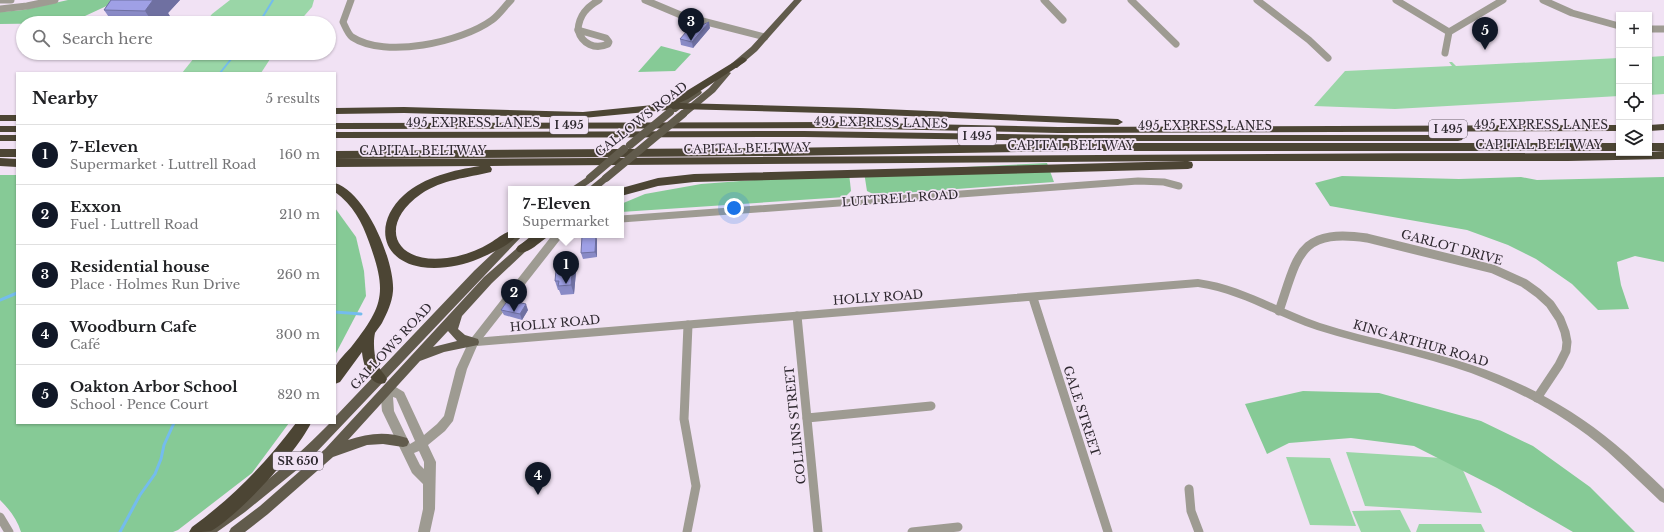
<!DOCTYPE html>
<html lang="en">
<head>
<meta charset="utf-8">
<style>
	:root { --surface:#fff; --page:#f6f6f6; --text:#202124; --muted:#757577; --line:#e0e0e0; --accent:#111827 }
	body { margin:0; font-family:"Libre Baskerville",serif; background:var(--page); color:var(--text) }
	.controls { position:absolute; right:12px; top:12px; display:grid; overflow:hidden; border-radius:0px; box-shadow:0 1px 3px #0004 }
	.controls button { width:36px; height:36px; display:grid; place-items:center; padding:0; border:0; border-bottom:1px solid var(--line); background:var(--surface); color:var(--text); font:20px sans-serif }
	.you { position:absolute; left:734px; top:208px; width:14px; height:14px; margin:-10px; border:3px solid #fff; border-radius:50%; background:#1a73e8; box-shadow:0 0 0 6px #1a73e833 }
	.badge { display:grid; place-items:center; width:26px; height:26px; border-radius:50%; background:var(--accent); color:#fff; font-size:13px; font-weight:700 }
	.pin { position:absolute; translate:-50% -33px; filter:drop-shadow(0 1px 2px #0008) }
	.pin::after { content:''; position:absolute; top:21px; width:14px; height:12px; background:inherit; clip-path:polygon(0 0,100% 0,50% 100%) }
	.popup { position:absolute; left:508px; top:186px; width:116px; height:52px; box-sizing:border-box; display:grid; place-content:center; border-radius:0px; background:var(--surface); filter:drop-shadow(0 1px 3px #0005); font-size:13px; white-space:nowrap; color:var(--muted) }
	.popup b { font-size:15px; color:var(--text) }
	.popup::after { content:''; position:absolute; left:50%; top:100%; margin-left:-8px; border:8px solid transparent; border-top-color:var(--surface) }
	.list { margin:0; padding:0; list-style:none }
	h2 { display:flex; justify-content:space-between; align-items:center; height:52px; margin:0; padding:0 16px; font-size:17px }
	h2 small { font-size:13px; font-weight:400; color:var(--muted) }
	.list li { display:grid; grid-template-columns:26px 1fr auto; gap:12px; align-items:center; box-sizing:border-box; height:60px; padding:0 16px; border-top:1px solid var(--line) }
	.list b { display:block; font-size:15px; white-space:nowrap }
	.list p { margin:0; font-size:13px; white-space:nowrap; color:var(--muted) }
	.list em { font-size:13px; font-style:normal; color:var(--muted) }
	.icon { flex:none; width:22px; height:22px; fill:none; stroke:currentColor; stroke-width:2; stroke-linecap:round; stroke-linejoin:round }
	.map { position:relative; flex:none; width:1664px; height:532px; overflow:hidden }
	.search { position:absolute; background:var(--surface); box-shadow:0 1px 3px #0004; left:16px; top:16px; width:320px; height:44px; display:flex; align-items:center; gap:10px; box-sizing:border-box; padding:0 14px; border-radius:22px; color:var(--muted); font-size:15px }
	.panel { position:absolute; background:var(--surface); box-shadow:0 1px 3px #0004; left:16px; top:72px; width:320px; height:352px; border-radius:0px }
	.map>svg:first-child { display:block }
</style>
</head>
<body>
<div class="map">
<svg width="1664" height="532" viewBox="0 0 1664 532">
	<rect width="100%" height="100%" fill="#f1e2f4"/>
	<g fill="#9ad6a7">
		<polygon points="230,0 314,0 312,7 298,23 205,23 212,14"/>
		<polygon points="198,53 274,53 261,73 182,73"/>
		<polygon points="1664,56 1664,94 1649,95 1649,57"/>
		<polygon points="1619,58 1619,96 1395,109 1314,106 1345,71 1452,66 1449,62 1452,62 1456,66"/>
		<polygon points="1346,452 1458,459 1482,513 1365,506"/>
		<polygon points="1286,457 1330,458 1356,526 1310,525"/>
		<polygon points="1400,510 1411,532 1361,532 1352,511"/>
		<polygon points="1419,524 1481,524 1485,532 1416,532"/>
	</g>
	<g fill="#86ca96">
		<polygon points="68,0 114,0 113,3 85,16 76,23 0,24 0,12 23,10"/>
		<polygon points="661,46 691,54 675,71 638,72"/>
		<polygon points="1047,163 1054,182 875,195 867,191 864,172"/>
		<polygon points="849,173 851,191 845,197 621,212 621,204 645,194 701,184"/>
		<path d="M0 175H17V423H289L252 473 178 530 173 532H21C17 519 10 510 0 500Z"/>
		<polygon points="1342,176 1459,179 1521,177 1537,180 1664,177 1664,262 1635,256 1617,262 1621,285 1629,309 1598,310 1572,284 1536,259 1508,245 1467,230 1330,206 1315,183"/>
		<polygon points="335,208 356,237 364,271 366,296 335,355"/>
		<polygon points="1303,391 1379,393 1481,421 1533,446 1590,487 1635,532 1573,532 1497,488 1414,446 1351,438 1289,443 1267,454 1245,404"/>
	</g>
	<g fill="none" stroke-linecap="round" stroke-linejoin="round">
		<g stroke="#74bced" stroke-width="2">
			<polyline points="259,23 273,0"/>
			<polyline points="220,73 236,53"/>
		</g>
		<g stroke="#74bced" stroke-width="3">
			<polyline points="0,300 17,293"/>
			<polyline points="335,312 361,314"/>
			<polyline points="120,532 140,495 155,474 161,459 164,445 174,423"/>
		</g>
		<g stroke="#9e9b92" stroke-width="7">
			<polyline points="0,0 11,0"/>
			<path d="M351 0 343 22C345 26 348 34 352 37 385 59 462 42 492 20 499 15 505 6 511 0"/>
			<polyline points="645,0 683,16 765,37"/>
			<polyline points="1044,0 1063,20"/>
			<polyline points="1131,0 1176,44"/>
			<polyline points="1257,0 1309,40 1328,58"/>
			<polyline points="1396,0 1449,32"/>
			<polyline points="1543,0 1572,13 1619,26"/>
			<polyline points="0,9 27,6 55,0"/>
			<polyline points="1649,29 1664,29"/>
			<path d="M578 30 606 38 609 42 608 44C595 50 582 44 578 30Z"/>
			<path d="M578 30C579 15 587 7 599 0"/>
			<polyline points="1445,53 1449,32 1503,0"/>
			<polyline points="621,219 1138,181 1164,182 1179,186"/>
		</g>
		<g stroke="#9e9b92" stroke-width="9">
			<polyline points="1033,298 1108,532"/>
			<path d="M1279 311C1298 256 1298 228 1367 238L1493 269 1524 283 1538 293 1550 304 1560 319 1565 332 1567 342 1566 351 1559 365 1537 398"/>
			<polyline points="797,316 818,532"/>
			<polyline points="474,342 558,235"/>
			<polyline points="807,418 931,406"/>
			<polyline points="1189,489 1191,511 1199,532"/>
			<polyline points="0,517 9,532"/>
			<polyline points="687,532 696,486 684,419 688,325"/>
			<polyline points="912,532 958,527"/>
		</g>
		<path fill="#9e9b92" fill-rule="evenodd" d="M1198 279C1243 285 1278 309 1320 323 1370 339 1422 348 1472 365 1524 382 1573 409 1615 444 1632 458 1648 474 1664 489V503L1660 501C1642 484 1625 467 1607 451 1567 417 1520 391 1471 373 1421 355 1368 346 1317 330 1276 317 1241 293 1198 287L477 346 467 369 453 421 445 431 428 445 436 462 435 509 430 532H418L423 509V484L412 473 382 411C381 402 381 393 385 385L389 383 404 392 424 435 437 424 444 416 456 369 470 339 474 338ZM393 397 396 398 415 441 410 444 394 411ZM419 451 424 462V469L420 465 414 453Z"/>
		<g fill="#615b4c" fill-rule="evenodd">
			<polygon points="794,0 802,0 757,51 737,68 731,68 731,64 751,47"/>
			<polygon points="724,71 727,71 731,73 715,92 686,116 680,116 679,114 680,112 709,88"/>
			<polygon points="698,89 702,92 701,94 676,112 670,112 669,110 670,108"/>
			<path d="M590 175 595 178C587 187 580 189 569 189Z"/>
			<polygon points="606,175 611,178 598,189 587,189 603,176"/>
			<path d="M512 235H523L309 460 245 512 217 532H200L202 528C248 497 291 463 330 423H335V417L474 271Z"/>
			<path d="M532 235H543L492 283 462 316 458 329 465 335 478 339 479 342 478 345 444 352 420 361 348 440C368 433 387 431 407 438L409 442 407 446 403 447 383 444 367 445 333 457 268 514 245 532H229L231 528 260 506 325 449 484 277ZM448 331 457 341 433 347Z"/>
		</g>
		<g fill="#4c4534" fill-rule="evenodd">
			<polygon points="742,57 745,58 747,60 745,62 688,99 679,103 860,108 1118,119 1123,122 1118,125 860,114 678,109 583,118 404,113 335,114 335,108 404,107 583,112 663,104 664,102 680,95"/>
			<rect x="0" y="115" width="17" height="6"/>
			<polygon points="830,122 1058,127 1619,125 1619,131 1058,133 830,128 335,129 335,123"/>
			<polygon points="1664,124 1664,130 1649,131 1649,125"/>
			<rect x="0" y="126" width="17" height="6"/>
			<polygon points="804,131 1071,135 1458,135 1462,136 1463,138 1462,140 1458,141 1071,141 804,137 335,138 335,132"/>
			<rect x="0" y="135" width="17" height="6"/>
			<polygon points="1074,143 1619,143 1619,151 1074,151 782,156 335,159 335,151 782,148"/>
			<rect x="1649" y="143" width="15" height="8"/>
			<rect x="0" y="149" width="17" height="8"/>
			<path d="M1664 151V159L1568 161H1188L1192 162 1193 165 1192 168 1188 169 694 182 658 186 621 196V189H618L658 178 694 174 1185 161 490 166 492 169 491 172C467 178 443 179 421 194 377 225 394 265 447 258 462 256 477 251 490 243 497 239 503 233 511 231V235H517C511 245 489 254 478 259 461 266 440 270 421 267 380 260 374 222 404 195 424 177 454 170 480 166L335 167V159C773 158 1212 153 1649 153V152Z"/>
			<polygon points="0,158 17,159 17,167 0,166"/>
			<path d="M335 183C366 192 395 262 393 291 392 303 387 313 382 323 380 326 377 330 375 333 373 342 374 355 377 364 379 369 384 373 387 379L385 383C370 388 363 364 362 352L340 382 335 384C335 379 334 373 335 368 337 361 347 352 352 346 384 305 387 292 369 242 362 222 353 205 335 192Z"/>
			<path d="M534 235H548L546 238C538 243 528 255 518 252L516 249 518 246Z"/>
			<path d="M296 423H311C297 452 239 515 211 531 206 532 196 532 189 532L192 527C233 497 266 463 296 423Z"/>
		</g>
		<g stroke="#615b4c" stroke-width="8">
			<polyline points="630,145 670,112"/>
			<polyline points="590,178 624,149"/>
			<polyline points="606,178 683,114"/>
		</g>
	</g>
	<g fill="#898ac6">
		<polygon points="111,0 180,0 168,13 171,18 167,23 113,23 104,10"/>
		<polygon points="710,28 693,48 681,45 680,39"/>
		<polygon points="597,240 597,257 583,259 581,253"/>
		<polygon points="560,270 576,272 574,294 561,295 559,290 558,290 555,281"/>
		<polygon points="501,310 528,310 522,320 504,315"/>
	</g>
	<g fill="#6f70a1">
		<polygon points="152,0 180,0 168,13 171,18 167,23 153,23 145,11"/>
		<polygon points="709,22 710,28 693,48 692,42"/>
		<polygon points="596,235 597,240 597,257 595,252"/>
		<polygon points="573,263 576,272 574,294 571,285"/>
		<polygon points="526,304 528,310 522,320 520,314"/>
	</g>
	<g fill="#9fa0e6" stroke="#6f70a1">
		<polygon points="111,0 153,0 145,11 104,10"/>
		<polygon points="709,22 692,42 680,39 686,32"/>
		<polygon points="596,235 595,252 581,253 582,236"/>
		<polygon points="573,263 571,285 558,286 559,281 555,281 556,270 560,270 560,264"/>
		<polygon points="508,300 526,304 520,314 501,310"/>
	</g>
	<g text-anchor="middle" dominant-baseline="central" stroke-width="3.5" stroke-linejoin="round" paint-order="stroke">
		<g fill="#f1e2f4" stroke="#68606a" stroke-width="1">
			<rect x="550" y="116" width="38" height="18" rx="3"/>
			<rect x="1429" y="120" width="38" height="18" rx="3"/>
			<rect x="958" y="127" width="38" height="18" rx="3"/>
			<rect x="273" y="452" width="50" height="18" rx="3"/>
		</g>
		<g font-size="11" font-weight="bold" fill="#2e282f">
			<text x="569" y="125">I 495</text>
			<text x="1448" y="129">I 495</text>
			<text x="977" y="136">I 495</text>
			<text x="298" y="461">SR 650</text>
		</g>
		<g font-size="12" fill="#2e282f" stroke="#f1e2f4">
			<text transform="translate(641 119) rotate(-38)">GALLOWS ROAD</text>
			<text x="473" y="122">495 EXPRESS LANES</text>
			<text transform="translate(881 122) rotate(1)">495 EXPRESS LANES</text>
			<text x="1541" y="124">495 EXPRESS LANES</text>
			<text x="1205" y="125">495 EXPRESS LANES</text>
			<text x="1539" y="144">CAPITAL BELTWAY</text>
			<text x="1071" y="145">CAPITAL BELTWAY</text>
			<text transform="translate(747 148) rotate(-1)">CAPITAL BELTWAY</text>
			<text x="423" y="150">CAPITAL BELTWAY</text>
			<text transform="translate(900 198) rotate(-4)">LUTTRELL ROAD</text>
			<text transform="translate(1452 247) rotate(15)">GARLOT DRIVE</text>
			<text transform="translate(878 297) rotate(-4)">HOLLY ROAD</text>
			<text transform="translate(555 323) rotate(-5)">HOLLY ROAD</text>
			<text transform="translate(1421 343) rotate(16)">KING ARTHUR ROAD</text>
			<text transform="translate(391 346) rotate(-47)">GALLOWS ROAD</text>
			<text transform="translate(1082 411) rotate(72)">GALE STREET</text>
			<text transform="translate(795 425) rotate(-96)">COLLINS STREET</text>
		</g>
	</g>
</svg>
<div class="controls">
<button>+</button>
<button>−</button>
<button><svg class="icon" aria-label="locate" viewBox="0 0 24 24"><circle cx="12" cy="12" r="6"/><path d="M12 2v4M12 18v4M2 12h4M18 12h4"/></svg></button>
<button><svg class="icon" aria-label="layers" viewBox="0 0 24 24"><path d="M12 4l9 5-9 5-9-5zM3 14l9 5 9-5"/></svg></button>
</div>
<div class="you"></div>
<div class="pin badge" style="left:566px;top:284px">1</div>
<div class="popup"><b>7-Eleven</b>Supermarket</div>
<div class="pin badge" style="left:514px;top:312px">2</div>
<div class="pin badge" style="left:691px;top:41px">3</div>
<div class="pin badge" style="left:538px;top:495px">4</div>
<div class="pin badge" style="left:1485px;top:50px">5</div>
<div class="search"><svg class="icon" aria-label="search" viewBox="0 0 24 24"><circle cx="10" cy="10" r="6"/><path d="M15 15l6 6"/></svg>Search here</div>
<section class="panel">
<h2>Nearby<small>5 results</small></h2>
<ul class="list">
<li><span class="badge">1</span><div><b>7-Eleven</b><p>Supermarket · Luttrell Road</p></div><em>160 m</em></li>
<li><span class="badge">2</span><div><b>Exxon</b><p>Fuel · Luttrell Road</p></div><em>210 m</em></li>
<li><span class="badge">3</span><div><b>Residential house</b><p>Place · Holmes Run Drive</p></div><em>260 m</em></li>
<li><span class="badge">4</span><div><b>Woodburn Cafe</b><p>Café</p></div><em>300 m</em></li>
<li><span class="badge">5</span><div><b>Oakton Arbor School</b><p>School · Pence Court</p></div><em>820 m</em></li>
</ul>
</section>
</div>
</body>
</html>
